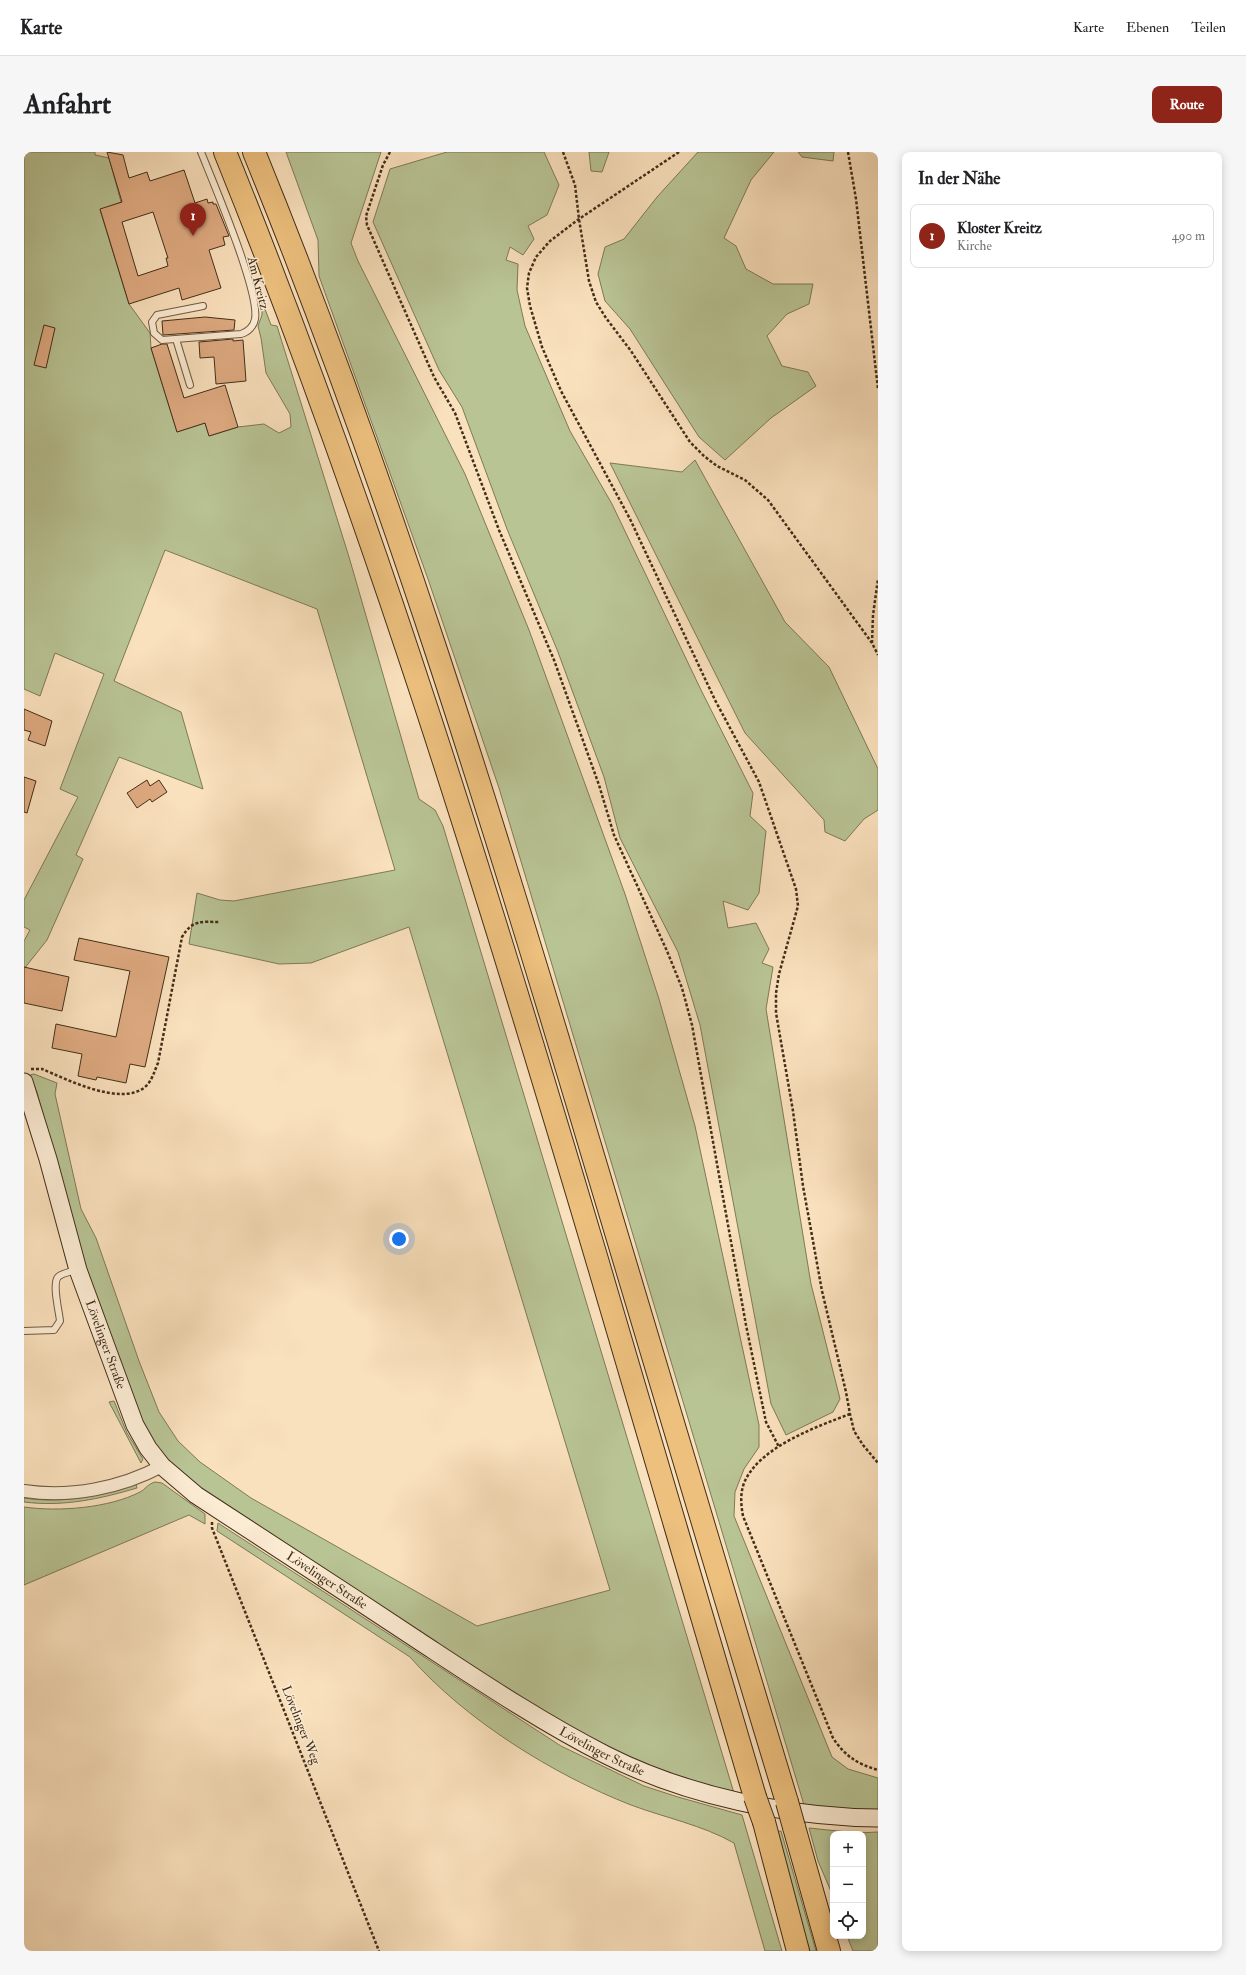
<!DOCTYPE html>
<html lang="de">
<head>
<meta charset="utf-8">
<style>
	:root { --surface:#fff; --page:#f6f6f6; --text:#202124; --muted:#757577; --line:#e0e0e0; --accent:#8f2418 }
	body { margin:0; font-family:"IM FELL Double Pica",serif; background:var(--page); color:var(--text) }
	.controls { position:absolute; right:12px; bottom:12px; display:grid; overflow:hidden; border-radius:8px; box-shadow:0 2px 10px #0003 }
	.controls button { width:36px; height:36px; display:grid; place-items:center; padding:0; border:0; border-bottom:1px solid var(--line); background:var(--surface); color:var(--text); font:20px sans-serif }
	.you { position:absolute; left:375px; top:1087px; width:14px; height:14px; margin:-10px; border:3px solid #fff; border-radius:50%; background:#1a73e8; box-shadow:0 0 0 6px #1a73e833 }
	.badge { display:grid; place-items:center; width:26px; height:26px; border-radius:50%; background:var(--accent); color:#fff; font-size:13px; font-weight:700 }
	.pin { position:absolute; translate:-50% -33px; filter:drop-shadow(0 1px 2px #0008) }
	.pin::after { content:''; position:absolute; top:21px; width:14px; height:12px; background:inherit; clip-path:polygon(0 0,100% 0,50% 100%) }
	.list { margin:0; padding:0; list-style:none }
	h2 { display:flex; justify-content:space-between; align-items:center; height:52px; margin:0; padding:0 16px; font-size:17px }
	h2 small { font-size:13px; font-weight:400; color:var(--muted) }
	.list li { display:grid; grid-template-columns:26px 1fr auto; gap:12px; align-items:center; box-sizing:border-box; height:64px; margin:0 8px 8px; padding:0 8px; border:1px solid var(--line); border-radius:8px }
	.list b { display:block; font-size:15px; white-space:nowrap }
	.list p { margin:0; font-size:13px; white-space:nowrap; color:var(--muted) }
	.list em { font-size:13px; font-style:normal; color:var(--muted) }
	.icon { flex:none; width:22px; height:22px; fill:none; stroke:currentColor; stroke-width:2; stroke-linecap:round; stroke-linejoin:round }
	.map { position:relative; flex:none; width:854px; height:1799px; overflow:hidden; border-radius:8px }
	header { display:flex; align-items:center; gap:24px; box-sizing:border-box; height:56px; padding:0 20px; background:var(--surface); border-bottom:1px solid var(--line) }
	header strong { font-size:19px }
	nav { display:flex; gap:22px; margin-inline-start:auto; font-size:14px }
	.intro { display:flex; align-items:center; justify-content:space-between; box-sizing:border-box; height:96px; padding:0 24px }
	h1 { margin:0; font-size:28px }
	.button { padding:10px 18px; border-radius:8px; background:var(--accent); color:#fff; font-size:14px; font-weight:700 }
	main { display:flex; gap:24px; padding:0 24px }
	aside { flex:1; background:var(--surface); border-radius:8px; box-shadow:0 2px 10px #0003 }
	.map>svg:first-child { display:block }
</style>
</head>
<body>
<header>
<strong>Karte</strong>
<nav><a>Karte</a><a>Ebenen</a><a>Teilen</a></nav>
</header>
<div class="intro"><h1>Anfahrt</h1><a class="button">Route</a></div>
<main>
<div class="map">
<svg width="854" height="1799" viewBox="0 0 854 1799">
	<rect width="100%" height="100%" fill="#fae1bd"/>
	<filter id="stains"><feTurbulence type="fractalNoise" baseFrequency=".005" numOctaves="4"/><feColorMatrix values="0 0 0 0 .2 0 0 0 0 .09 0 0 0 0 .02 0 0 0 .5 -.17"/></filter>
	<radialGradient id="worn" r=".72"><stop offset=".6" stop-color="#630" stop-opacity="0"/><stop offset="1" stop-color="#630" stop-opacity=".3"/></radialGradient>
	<g fill="#b9c495" stroke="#7e7958">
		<polygon points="0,0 71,0 71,3 85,6 97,50 76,58 105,152 126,181 127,196 153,280 181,271 185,284 214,275 240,272 255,281 267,275 266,262 242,221 237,186 234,174 238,163 238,149 247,173 253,174 325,405 395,647 411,658 419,674 710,1641 632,1619 545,1577 478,1537 158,1324 125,1284 108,1247 70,1146 47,1068 13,940 6,923 10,922 33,931 31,942 57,1057 72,1086 115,1209 135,1260 154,1289 176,1310 227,1346 453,1474 586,1438 385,775 287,811 255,812 165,792 173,741 196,748 210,749 371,718 293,457 141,398 90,529 157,560 179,637 95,605 52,703 59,707 23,788 0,817 0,789 6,778 0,775 0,748 54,645 36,637 80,522 31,501 16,544 0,537"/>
		<polygon points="262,0 357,0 327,91 334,109 441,322 505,478 601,742 635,847 671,974 735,1273 735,1295 720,1317 711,1340 710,1364 808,1605 824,1617 854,1626 854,1659 832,1658 780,1653 475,636 404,427 295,124 294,88"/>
		<polygon points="423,0 520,0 535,33 523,63 504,74 510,87 499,103 486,95 482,108 494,112 493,138 501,174 546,279 588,352 678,540 729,641 726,664 742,679 735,741 724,758 699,749 704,776 732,771 745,797 738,811 749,815 742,857 787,1132 816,1247 809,1260 762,1283 747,1252 676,873 654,800 596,686 580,625 534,500 483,377 438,255 415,218 349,70 366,17"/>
		<polygon points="565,0 585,0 578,20 567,19"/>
		<polygon points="674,0 750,0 727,28 700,86 712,94 722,117 749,132 789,132 785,152 763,162 743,184 758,214 784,220 792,234 747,266 701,308 675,285 606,177 581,149 574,122 581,95 600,87 633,45"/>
		<polygon points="774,0 810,0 809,9 778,5"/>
		<polygon points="671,308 761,470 805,515 854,617 854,658 840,667 821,689 801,680 800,668 721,581 586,311 658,320"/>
		<polygon points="90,1249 103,1281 119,1307 117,1311 85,1250"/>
		<path d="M131 1330 138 1331 181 1362V1372L165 1363 0 1433V1355C35 1360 85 1356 116 1340 122 1337 122 1333 131 1330Z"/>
		<path d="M112 1332 113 1336C76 1347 39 1355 0 1350V1346C38 1352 76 1344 112 1332Z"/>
		<path d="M194 1371 537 1594 620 1634 654 1645 718 1663 758 1799H741L710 1691C678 1673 642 1666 607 1653 530 1623 441 1568 386 1505L193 1379Z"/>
		<polygon points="785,1676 833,1681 854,1680 854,1799 829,1799 823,1784 839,1784 839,1682 809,1682 809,1744 794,1709"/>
		<polygon points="757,1679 792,1799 786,1799 749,1680"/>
	</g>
	<g fill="#dfaa81" stroke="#422e1a" fill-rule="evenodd">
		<path d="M83 0 99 3 105 26 123 20 126 29 160 18 171 51 183 47 184 51 189 50V52H192L205 84 199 85 201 93 185 98 197 136 158 148 155 136 105 152 76 57 98 50ZM129 60 144 106H142L144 114 114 124 98 70Z"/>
		<polygon points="181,165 211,168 210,178 139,183 138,169"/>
		<polygon points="20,173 31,176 22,216 10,213"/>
		<polygon points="209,187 209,189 219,188 222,229 192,232 190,205 176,206 175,190"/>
		<polygon points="138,192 143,192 160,246 201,233 214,275 185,284 181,271 153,280 127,196"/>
		<polygon points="0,557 28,569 21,594 4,588 7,580 0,578"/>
		<polygon points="0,625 12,629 3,661 0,660"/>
		<polygon points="123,628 126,634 135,628 143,640 128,650 126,647 113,656 103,641"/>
		<polygon points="55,786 145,805 121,915 106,912 102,931 73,925 72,928 54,924 58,902 28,896 32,872 92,885 106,819 50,808"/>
		<polygon points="0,815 45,825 38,859 0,851"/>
	</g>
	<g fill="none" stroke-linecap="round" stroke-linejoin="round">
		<g stroke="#705b43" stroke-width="8">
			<g id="lane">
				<path d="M177 0C189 30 236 140 231 167 230 174 224 180 217 182L138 188 130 181 128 170 133 163 179 154"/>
				<polyline points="152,187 166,233"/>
				<path d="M0 1179 30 1178 36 1169C35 1159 28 1132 34 1125 38 1121 46 1120 52 1118"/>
			</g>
		</g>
		<g stroke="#705b43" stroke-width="14">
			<path id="street" d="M0 1339C46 1346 97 1336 138 1314"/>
		</g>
		<g stroke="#422e1a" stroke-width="19">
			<g id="secondary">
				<path id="s1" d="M0 930 24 1007 54 1118 111 1273 124 1296 138 1314 172 1343C247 1392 321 1440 395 1489 456 1529 517 1570 582 1603 663 1644 764 1665 854 1666"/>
			</g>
		</g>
		<g stroke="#422e1a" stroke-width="24">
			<g id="highway">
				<path d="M201 0C348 363 463 737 574 1111 626 1289 679 1467 731 1645"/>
				<path d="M230 0C364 328 469 668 570 1007 634 1222 698 1436 763 1650"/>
				<polyline points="740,1670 774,1799"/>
				<polyline points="770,1675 805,1799"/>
			</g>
		</g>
		<g stroke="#422e1a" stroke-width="2.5" stroke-dasharray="3 2" stroke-linecap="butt">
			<polyline points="366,0 359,13 342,64 343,73 410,225 431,261 475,378 530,508 575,633 590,683 643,799 658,836 668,873 722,1173 742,1270 755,1295"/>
			<polyline points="539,0 551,33 555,67 565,129 572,150 582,166 607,199 666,290 680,304 693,314 721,328 744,348 848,491 854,503"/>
			<polyline points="655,0 555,67 526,89 512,105 505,121 503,136 506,154 518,195 537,239 606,367 691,548 735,630 772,737 774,754 755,822 752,841 752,861 769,959 779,1034 798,1139 822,1240 826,1262 830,1279 839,1293 854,1311"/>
			<polyline points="824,0 832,47 854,237"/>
			<polyline points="848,491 849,463 854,427"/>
			<path d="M7 917H18C42 927 97 955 121 935 128 929 130 920 134 911L158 785C169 767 177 770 196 770"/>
			<path d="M826 1262C792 1275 735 1295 720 1331 716 1342 717 1353 719 1364L809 1586C821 1604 833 1612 854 1618"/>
			<polyline points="188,1370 188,1376 355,1799"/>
		</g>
		<use href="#lane" stroke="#fcecd4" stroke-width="6"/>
		<use href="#street" stroke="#fcecd4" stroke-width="12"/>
		<use href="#secondary" stroke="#fcecd4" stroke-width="17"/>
		<use href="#highway" stroke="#edc07e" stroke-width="22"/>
		<g stroke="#422e1a" stroke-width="24" stroke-linecap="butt">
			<g id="highway-bridge">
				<polyline points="731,1645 740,1670"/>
				<polyline points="763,1650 770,1675"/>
			</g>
		</g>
		<use href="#highway-bridge" stroke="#edc07e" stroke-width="22"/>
	</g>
	<g text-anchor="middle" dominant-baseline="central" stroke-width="3" stroke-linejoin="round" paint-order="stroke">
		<g font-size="13" fill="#422e1a" stroke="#fcecd4">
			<text transform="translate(234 131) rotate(76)">Am Kreitz</text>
			<text stroke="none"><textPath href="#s1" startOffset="275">Lövelinger Straße</textPath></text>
			<text stroke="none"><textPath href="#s1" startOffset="611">Lövelinger Straße</textPath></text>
			<text transform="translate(277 1573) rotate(68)">Lövelinger Weg</text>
			<text stroke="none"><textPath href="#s1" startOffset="935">Lövelinger Straße</textPath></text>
		</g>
	</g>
	<rect width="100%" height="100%" filter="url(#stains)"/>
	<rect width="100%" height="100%" fill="url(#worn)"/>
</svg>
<div class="controls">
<button>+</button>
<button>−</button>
<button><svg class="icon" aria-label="locate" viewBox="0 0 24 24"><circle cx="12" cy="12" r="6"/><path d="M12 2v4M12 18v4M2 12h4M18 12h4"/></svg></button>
</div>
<div class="you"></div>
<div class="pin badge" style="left:169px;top:84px">1</div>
</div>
<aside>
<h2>In der Nähe<small></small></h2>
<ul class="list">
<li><span class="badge">1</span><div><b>Kloster Kreitz</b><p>Kirche</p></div><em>490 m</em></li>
</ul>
</aside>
</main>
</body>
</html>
